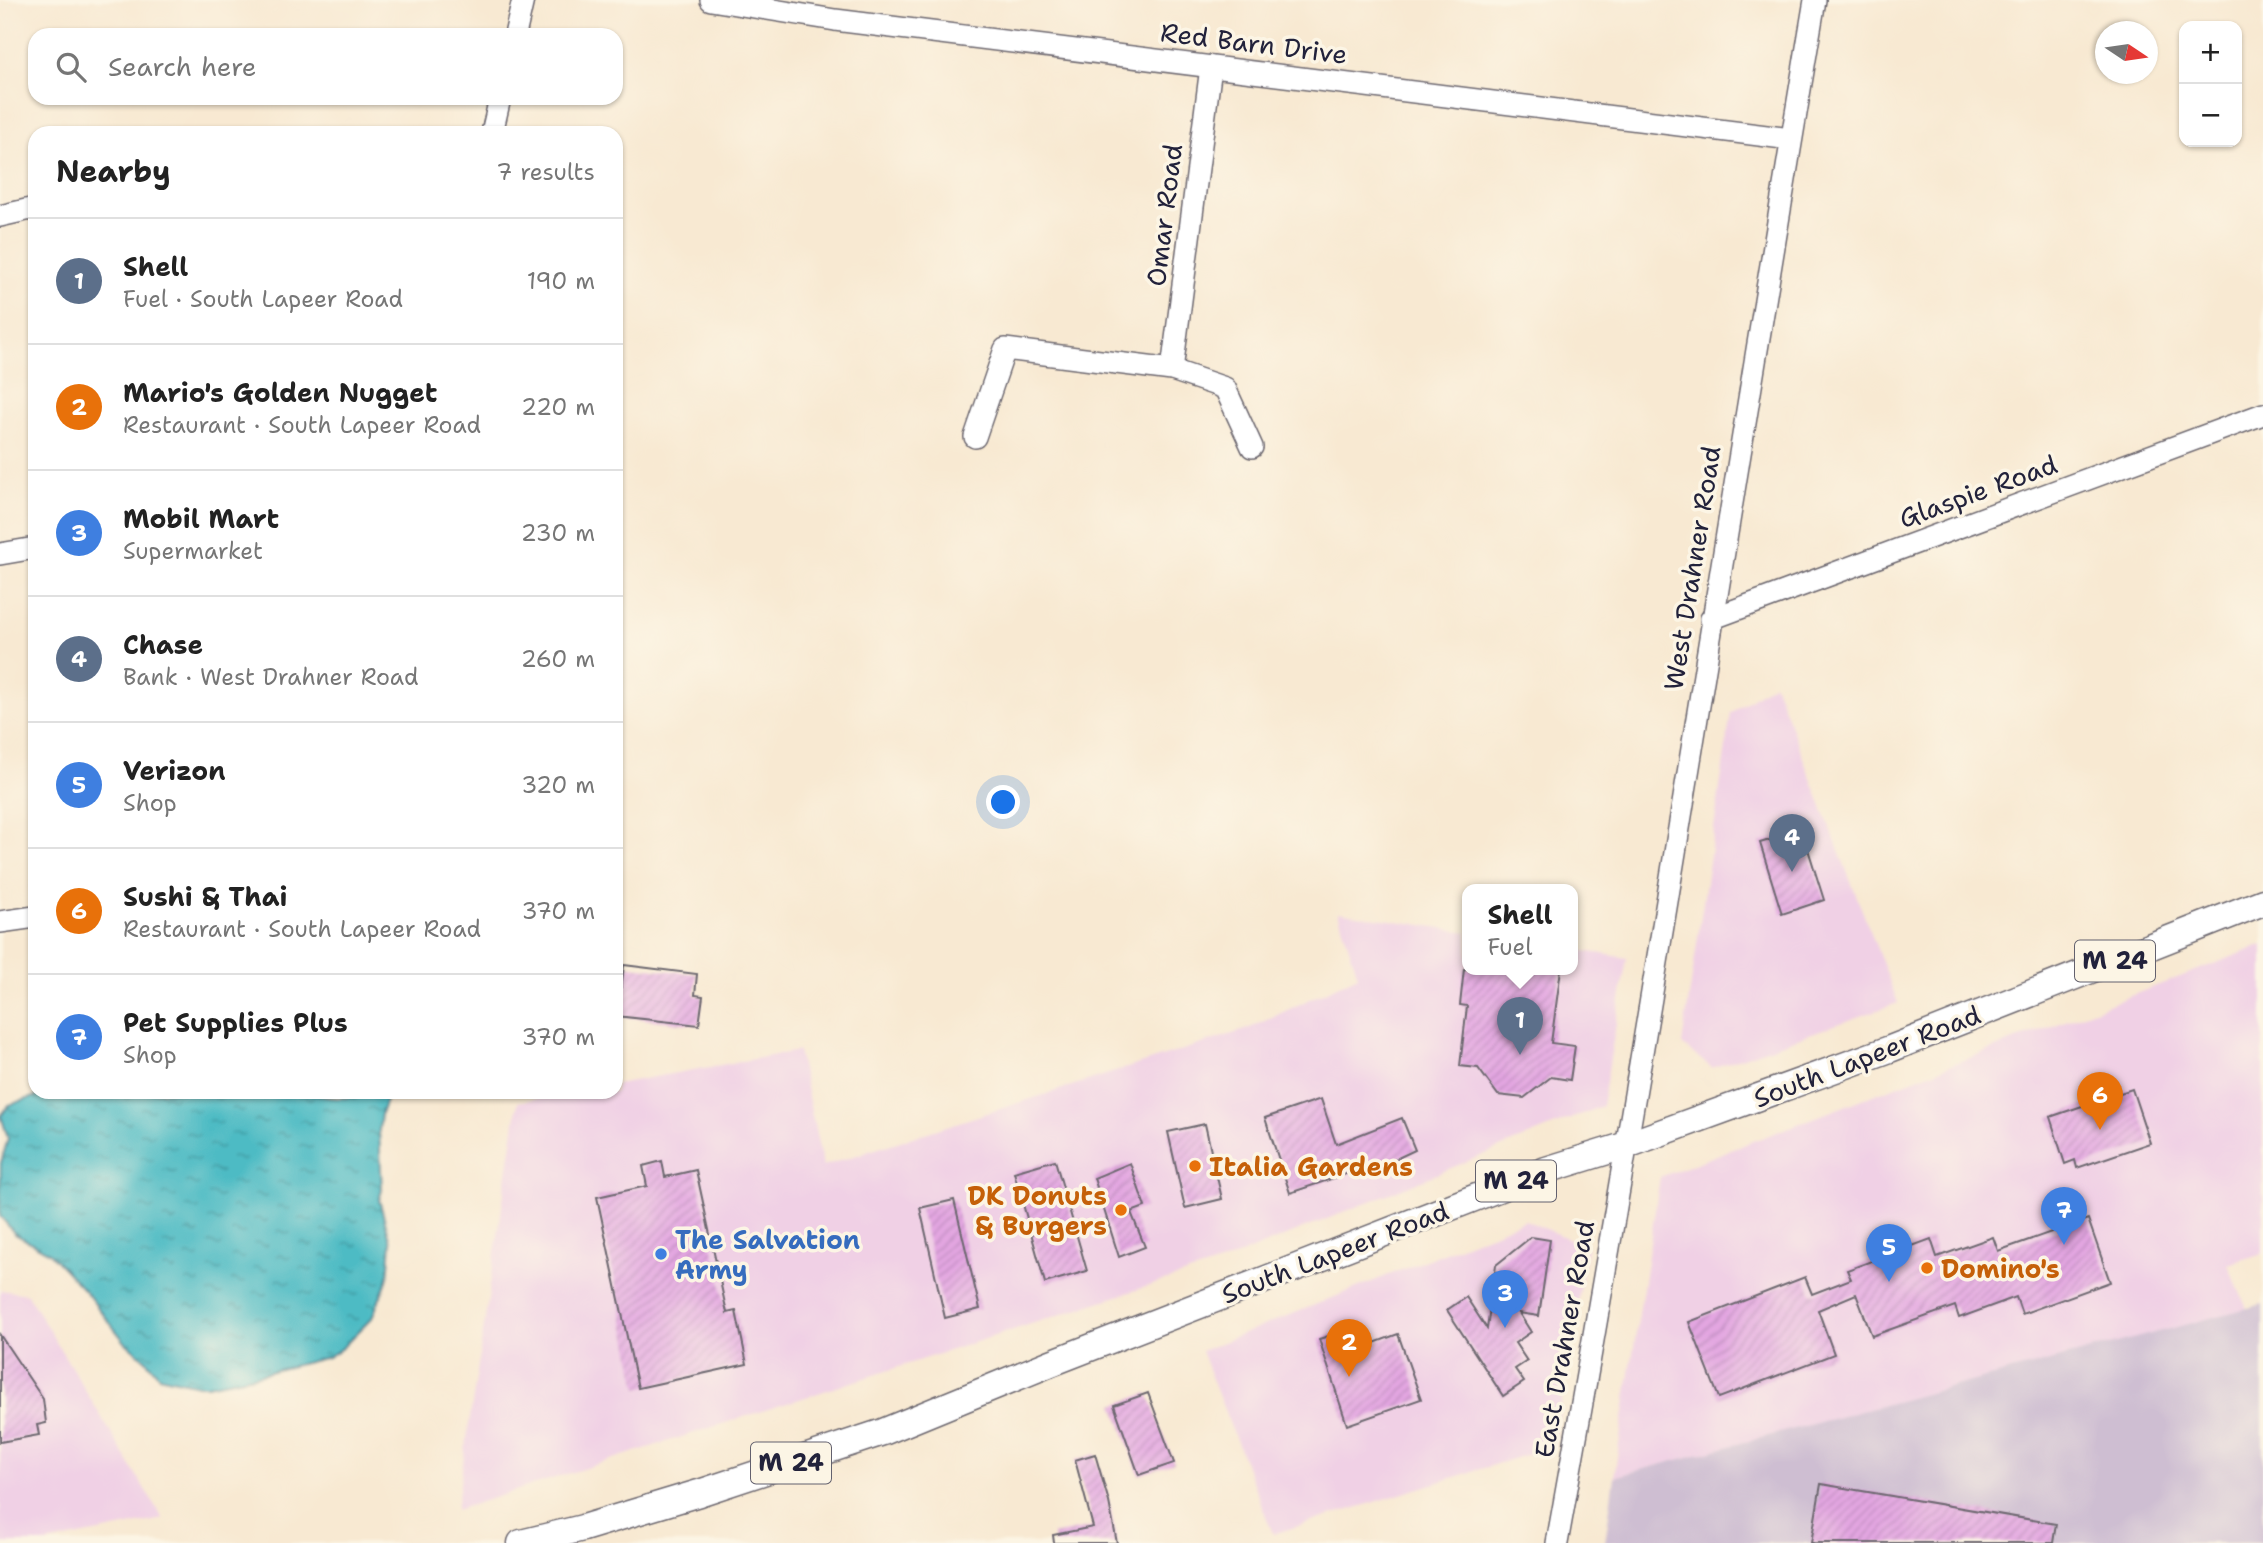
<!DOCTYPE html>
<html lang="en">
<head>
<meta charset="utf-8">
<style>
	:root { --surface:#fff; --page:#f6f6f6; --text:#222; --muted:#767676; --line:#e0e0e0; --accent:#b5179e }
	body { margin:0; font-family:"Shantell Sans",sans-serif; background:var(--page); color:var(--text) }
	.controls { position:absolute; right:21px; top:21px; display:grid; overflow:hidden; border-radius:14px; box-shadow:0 2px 5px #0004 }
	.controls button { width:63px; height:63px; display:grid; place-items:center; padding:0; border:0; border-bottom:2px solid var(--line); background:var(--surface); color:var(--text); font:35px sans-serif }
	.compass { position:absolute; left:2095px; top:21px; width:63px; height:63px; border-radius:50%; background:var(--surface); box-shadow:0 2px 5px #0004; rotate:103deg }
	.you { position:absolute; left:1004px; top:803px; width:24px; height:24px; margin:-18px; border:5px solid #fff; border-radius:50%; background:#1a73e8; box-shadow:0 0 0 10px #1a73e833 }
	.badge { display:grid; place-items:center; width:46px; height:46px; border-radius:50%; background:var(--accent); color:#fff; font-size:23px; font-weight:700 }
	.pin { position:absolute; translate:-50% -58px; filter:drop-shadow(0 2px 4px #0008) }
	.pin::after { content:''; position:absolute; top:37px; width:24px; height:21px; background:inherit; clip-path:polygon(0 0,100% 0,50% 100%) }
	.popup { position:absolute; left:1462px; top:884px; width:116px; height:91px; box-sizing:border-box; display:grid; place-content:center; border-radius:14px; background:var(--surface); filter:drop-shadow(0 2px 5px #0005); font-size:23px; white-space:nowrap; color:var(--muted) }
	.popup b { font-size:26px; color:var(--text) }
	.popup::after { content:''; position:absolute; left:50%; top:100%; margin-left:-14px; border:14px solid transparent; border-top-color:var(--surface) }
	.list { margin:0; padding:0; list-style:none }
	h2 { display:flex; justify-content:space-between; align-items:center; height:91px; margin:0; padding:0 28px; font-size:30px }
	h2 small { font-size:23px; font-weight:400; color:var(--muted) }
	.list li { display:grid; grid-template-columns:46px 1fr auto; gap:21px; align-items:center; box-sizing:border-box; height:126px; padding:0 28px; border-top:2px solid var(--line) }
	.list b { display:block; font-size:26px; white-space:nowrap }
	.list p { margin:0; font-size:23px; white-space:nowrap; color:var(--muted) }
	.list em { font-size:23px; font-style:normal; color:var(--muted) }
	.icon { flex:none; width:38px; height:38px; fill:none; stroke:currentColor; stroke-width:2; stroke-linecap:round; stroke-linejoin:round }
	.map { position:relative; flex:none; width:2263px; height:1543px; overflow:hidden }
	.search { position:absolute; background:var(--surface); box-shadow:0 2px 5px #0004; left:28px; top:28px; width:595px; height:77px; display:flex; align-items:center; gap:18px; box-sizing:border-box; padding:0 24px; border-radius:21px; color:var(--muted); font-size:26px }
	.panel { position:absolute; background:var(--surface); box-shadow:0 2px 5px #0004; left:28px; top:126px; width:595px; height:973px; border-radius:21px }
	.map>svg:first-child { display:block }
</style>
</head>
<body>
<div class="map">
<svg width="2263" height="1543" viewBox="0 0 2263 1543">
	<defs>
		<pattern id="water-ripples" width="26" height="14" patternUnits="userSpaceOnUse" patternTransform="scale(1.75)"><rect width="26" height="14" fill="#4dbbc4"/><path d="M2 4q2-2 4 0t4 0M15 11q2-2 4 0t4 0" fill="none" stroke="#4098a0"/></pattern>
		<pattern id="building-hatch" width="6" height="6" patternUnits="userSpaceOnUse" patternTransform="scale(1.75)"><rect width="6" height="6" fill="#e3a6e1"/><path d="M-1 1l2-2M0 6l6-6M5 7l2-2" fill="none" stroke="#c28fc2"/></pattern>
	</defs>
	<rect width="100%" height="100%" fill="#fcf5e5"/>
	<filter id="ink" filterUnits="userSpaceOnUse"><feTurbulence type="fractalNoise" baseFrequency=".0143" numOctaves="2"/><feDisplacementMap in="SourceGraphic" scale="14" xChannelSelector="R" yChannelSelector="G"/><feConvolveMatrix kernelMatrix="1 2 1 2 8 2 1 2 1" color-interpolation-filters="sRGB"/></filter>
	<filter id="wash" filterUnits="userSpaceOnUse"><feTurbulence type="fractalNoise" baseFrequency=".00686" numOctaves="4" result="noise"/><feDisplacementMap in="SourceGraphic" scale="28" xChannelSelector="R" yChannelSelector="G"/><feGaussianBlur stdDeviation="1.57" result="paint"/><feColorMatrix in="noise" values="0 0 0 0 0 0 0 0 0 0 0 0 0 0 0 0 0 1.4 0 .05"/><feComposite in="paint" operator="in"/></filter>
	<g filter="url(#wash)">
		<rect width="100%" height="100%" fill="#f8e9d2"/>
		<g fill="#f0d0e5">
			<polygon points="1774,683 1898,1003 1712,1068 1682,1045 1731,713"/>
			<polygon points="1338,912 1467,932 1468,969 1572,969 1573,949 1627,958 1602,1106 1220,1263 456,1510 518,1102 573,1092 616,1092 616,1084 798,1051 823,1166 1248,1029 1358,976"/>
			<polygon points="2263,945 2263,1253 2228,1264 2247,1309 1614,1477 1660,1177"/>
			<polygon points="1525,1220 1587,1247 1554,1446 1273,1534 1201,1351"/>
			<polygon points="0,1290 27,1294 163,1519 46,1543 0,1543"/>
		</g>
		<polygon fill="#cebed2" points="2263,1304 2263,1543 1605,1543 1614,1477"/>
		<path fill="url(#water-ripples)" stroke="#386e80" stroke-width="2" d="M48 1092H304C315 1095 327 1098 338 1098 356 1099 371 1092 389 1092L381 1114 379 1130 382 1190 379 1200 391 1242 388 1278 372 1318 342 1348 328 1357 253 1376 207 1385H198L159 1376 146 1360 125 1342 84 1290 48 1252 15 1234 0 1216 1 1163 8 1138 1 1116 9 1105Z"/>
		<g id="blocks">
			<g fill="url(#building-hatch)">
				<polygon points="1802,830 1824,900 1782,914 1760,843"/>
				<polygon points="624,965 697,974 695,995 703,996 699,1025 616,1016 616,998 620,998"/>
				<polygon points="1464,969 1561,969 1551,1043 1575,1046 1570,1080 1551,1077 1524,1098 1498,1095 1478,1068 1460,1066 1467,1006 1460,1005"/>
				<polygon points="2132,1089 2150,1143 2077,1168 2075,1160 2065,1164 2050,1117"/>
				<polygon points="1321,1099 1336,1144 1402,1118 1415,1150 1385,1164 1384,1161 1290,1193 1265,1118"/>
				<polygon points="1205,1124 1222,1199 1185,1208 1168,1132"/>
				<polygon points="1055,1160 1087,1271 1045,1283 1014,1172"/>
				<polygon points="662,1161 665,1177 696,1170 727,1313 736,1311 747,1364 638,1388 597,1197 647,1186 643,1166"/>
				<polygon points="1130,1163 1145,1207 1131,1212 1145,1247 1119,1257 1094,1178"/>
				<polygon points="954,1200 980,1309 945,1318 920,1208"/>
				<polygon points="2088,1219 2110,1282 2022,1314 2016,1297 1959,1318 1955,1306 1872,1336 1856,1294 1818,1310 1834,1354 1719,1398 1689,1322 1805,1277 1812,1294 1851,1279 1847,1270 1931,1239 1937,1257 1993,1237 1998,1251"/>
				<polygon points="1531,1237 1550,1240 1539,1316 1519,1313 1531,1332 1515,1343 1527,1361 1515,1369 1524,1382 1503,1396 1447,1310 1466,1297 1487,1329 1496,1265"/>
				<polygon points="1351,1329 1358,1349 1398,1334 1421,1399 1347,1425 1319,1339"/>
				<polygon points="0,1335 43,1399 46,1423 37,1425 39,1435 0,1442"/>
				<polygon points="1148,1393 1174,1463 1139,1475 1114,1405"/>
				<polygon points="1095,1454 1109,1502 1117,1543 1054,1543 1053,1535 1093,1527 1075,1460"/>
				<polygon points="1821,1484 2056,1524 2053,1543 1811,1543"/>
			</g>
		</g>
	</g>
	<g filter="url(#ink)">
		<use href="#blocks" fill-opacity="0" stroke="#6d6870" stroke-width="2"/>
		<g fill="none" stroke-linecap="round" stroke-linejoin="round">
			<g stroke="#6d6870" stroke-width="24">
				<g id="minor">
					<polyline points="711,0 835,20 1791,139"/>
					<polyline points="515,35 523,0"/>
					<polyline points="492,133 500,98"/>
					<polyline points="0,216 35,208"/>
					<polyline points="1172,370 1211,67"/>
					<polyline points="975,437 1005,349 1172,370 1225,388 1252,447"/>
					<polyline points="0,554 35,548"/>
					<polyline points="1711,619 2263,414"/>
					<polyline points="0,922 35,917"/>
					<path d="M1557 1543C1650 1030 1728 514 1815 0"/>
				</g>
			</g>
			<g stroke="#6d6870" stroke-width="29">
				<polyline id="major" points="521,1543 583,1528 699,1493 883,1432 1051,1363 1546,1170 1627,1145 1890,1049 2263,902"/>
			</g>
			<use href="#minor" stroke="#fff" stroke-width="21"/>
			<use href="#major" stroke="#fff" stroke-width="26"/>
		</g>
	</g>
	<g fill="#e8710a" stroke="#fcf5e5" stroke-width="2.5">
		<circle cx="1195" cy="1166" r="7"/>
		<circle cx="1121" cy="1210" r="7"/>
		<circle cx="1927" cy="1268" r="7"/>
	</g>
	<circle fill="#3f7fe0" stroke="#fcf5e5" stroke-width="2.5" cx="661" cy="1254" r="7"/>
	<g text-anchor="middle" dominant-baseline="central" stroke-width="7" stroke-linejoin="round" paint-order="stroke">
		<g fill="#fcf5e5" stroke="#63616e" stroke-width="2">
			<rect x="2075" y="940.5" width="80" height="41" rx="5"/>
			<rect x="1476" y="1160.5" width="80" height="41" rx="5"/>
			<rect x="751" y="1442.5" width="80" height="41" rx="5"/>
		</g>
		<g font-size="24" font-weight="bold" fill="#22223b">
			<text x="2115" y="961">M 24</text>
			<text x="1516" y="1181">M 24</text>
			<text x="791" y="1463">M 24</text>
		</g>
		<g font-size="26" fill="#22223b" stroke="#fcf5e5">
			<text transform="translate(1254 43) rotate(7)">Red Barn Drive</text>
			<text transform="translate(1164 215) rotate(-83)">Omar Road</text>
			<text transform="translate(1978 491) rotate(-20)">Glaspie Road</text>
			<text transform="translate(1692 568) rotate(-81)">West Drahner Road</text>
			<text transform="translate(1867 1056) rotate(-21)">South Lapeer Road</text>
			<text transform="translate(1335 1252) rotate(-21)">South Lapeer Road</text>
			<text transform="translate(1564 1339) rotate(-80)">East Drahner Road</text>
		</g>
		<g font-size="26" font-weight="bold" fill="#c56008" stroke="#fcf5e5" text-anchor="start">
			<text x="1209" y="1166">Italia Gardens</text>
			<text x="1107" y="1195" text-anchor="end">DK Donuts<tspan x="1107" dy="30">&amp; Burgers</tspan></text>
			<text x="1941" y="1268">Domino's</text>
		</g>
		<g font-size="26" font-weight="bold" fill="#366cbe" stroke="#fcf5e5" text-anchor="start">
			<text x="675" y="1239">The Salvation<tspan x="675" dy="30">Army</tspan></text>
		</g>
	</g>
</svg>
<div class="controls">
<button>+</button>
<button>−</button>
</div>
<svg class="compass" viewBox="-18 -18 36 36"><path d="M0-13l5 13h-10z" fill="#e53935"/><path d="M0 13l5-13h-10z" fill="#767676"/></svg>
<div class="you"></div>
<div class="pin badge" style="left:1520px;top:1055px;background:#5c6f8a">1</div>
<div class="popup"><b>Shell</b>Fuel</div>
<div class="pin badge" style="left:1349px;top:1377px;background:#e8710a">2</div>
<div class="pin badge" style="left:1505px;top:1328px;background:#3f7fe0">3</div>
<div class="pin badge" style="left:1792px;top:872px;background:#5c6f8a">4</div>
<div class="pin badge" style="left:1889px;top:1282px;background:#3f7fe0">5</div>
<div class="pin badge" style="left:2100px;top:1130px;background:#e8710a">6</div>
<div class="pin badge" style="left:2064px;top:1245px;background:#3f7fe0">7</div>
<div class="search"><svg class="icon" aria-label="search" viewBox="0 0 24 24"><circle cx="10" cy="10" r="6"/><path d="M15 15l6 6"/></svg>Search here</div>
<section class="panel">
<h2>Nearby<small>7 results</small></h2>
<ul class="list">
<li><span class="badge" style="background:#5c6f8a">1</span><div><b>Shell</b><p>Fuel · South Lapeer Road</p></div><em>190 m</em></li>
<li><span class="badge" style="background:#e8710a">2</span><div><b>Mario's Golden Nugget</b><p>Restaurant · South Lapeer Road</p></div><em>220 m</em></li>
<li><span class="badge" style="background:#3f7fe0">3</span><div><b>Mobil Mart</b><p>Supermarket</p></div><em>230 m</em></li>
<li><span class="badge" style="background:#5c6f8a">4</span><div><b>Chase</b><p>Bank · West Drahner Road</p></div><em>260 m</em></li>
<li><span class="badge" style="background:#3f7fe0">5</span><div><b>Verizon</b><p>Shop</p></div><em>320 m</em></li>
<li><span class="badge" style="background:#e8710a">6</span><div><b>Sushi &amp; Thai</b><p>Restaurant · South Lapeer Road</p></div><em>370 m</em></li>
<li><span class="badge" style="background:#3f7fe0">7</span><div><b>Pet Supplies Plus</b><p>Shop</p></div><em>370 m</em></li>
</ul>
</section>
</div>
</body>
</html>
